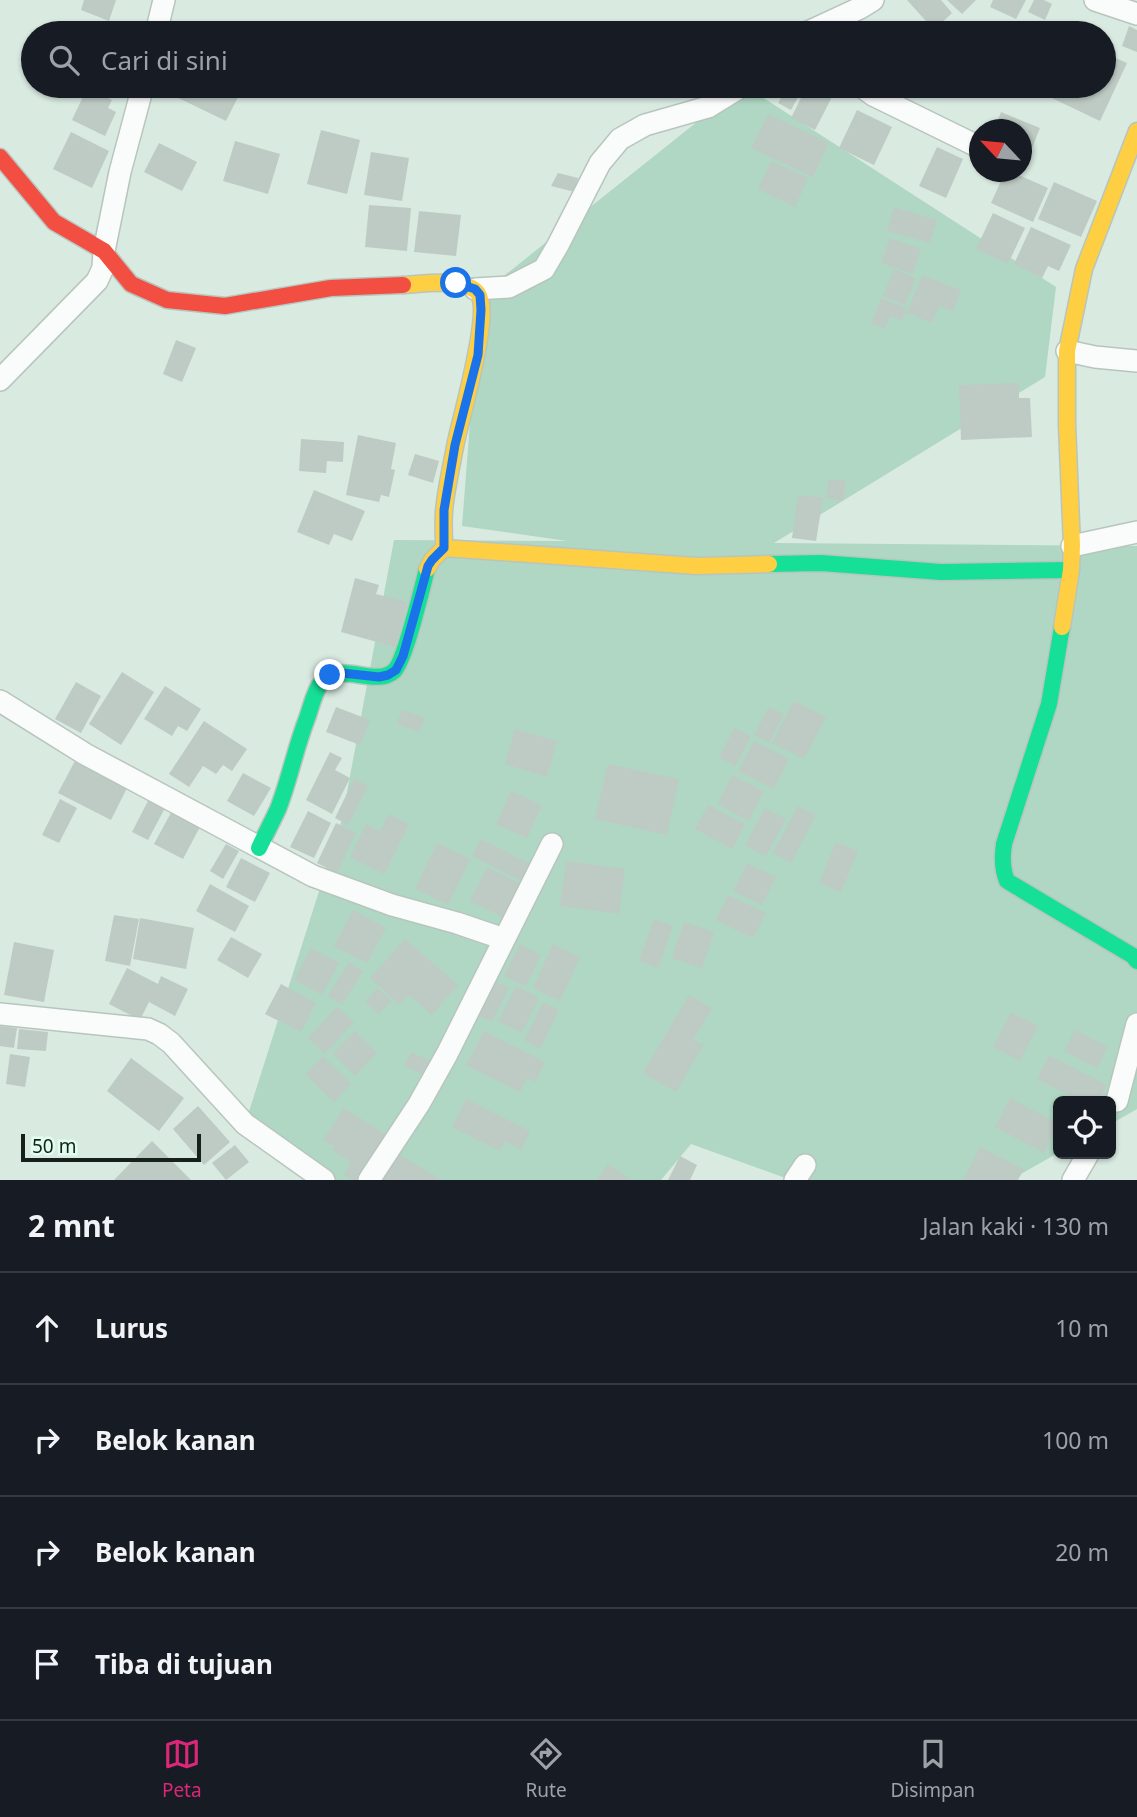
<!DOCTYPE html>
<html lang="id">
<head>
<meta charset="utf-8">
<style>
	:root { --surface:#171b24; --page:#242831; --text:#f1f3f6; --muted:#9ea1a6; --line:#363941; --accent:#db2777 }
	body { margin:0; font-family:"Noto Sans",sans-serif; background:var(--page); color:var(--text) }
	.controls { position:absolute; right:21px; bottom:21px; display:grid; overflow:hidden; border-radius:10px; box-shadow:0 2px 5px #0004 }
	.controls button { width:63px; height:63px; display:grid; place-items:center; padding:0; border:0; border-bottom:2px solid var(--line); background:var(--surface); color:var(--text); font:35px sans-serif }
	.compass { position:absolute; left:969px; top:119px; width:63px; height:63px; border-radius:50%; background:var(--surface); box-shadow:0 2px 5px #0004; rotate:296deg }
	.scale { position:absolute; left:21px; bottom:18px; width:180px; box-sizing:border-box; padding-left:7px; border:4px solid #17211c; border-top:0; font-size:19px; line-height:24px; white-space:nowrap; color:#17211c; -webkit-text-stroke:5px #e0feee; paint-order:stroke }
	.stop { position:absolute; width:21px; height:21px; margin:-16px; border:5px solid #1a73e8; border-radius:50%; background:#fff }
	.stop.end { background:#1a73e8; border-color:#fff; box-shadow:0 2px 7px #0008 }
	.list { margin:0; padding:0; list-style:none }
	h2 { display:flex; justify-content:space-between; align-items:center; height:91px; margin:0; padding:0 28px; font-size:30px }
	h2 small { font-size:23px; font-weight:400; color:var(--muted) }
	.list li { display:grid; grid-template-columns:46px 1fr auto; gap:21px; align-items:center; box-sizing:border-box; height:112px; padding:0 28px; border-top:2px solid var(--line) }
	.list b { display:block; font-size:26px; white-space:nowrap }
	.list em { font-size:23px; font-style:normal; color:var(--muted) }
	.icon { flex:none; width:38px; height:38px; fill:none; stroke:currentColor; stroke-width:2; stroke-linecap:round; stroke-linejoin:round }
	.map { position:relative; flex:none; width:1137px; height:1180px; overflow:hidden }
	.search { position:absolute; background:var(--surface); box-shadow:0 2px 5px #0004; left:21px; right:21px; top:21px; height:77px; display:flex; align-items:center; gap:18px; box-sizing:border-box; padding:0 24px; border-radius:38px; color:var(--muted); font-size:26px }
	.sheet { height:539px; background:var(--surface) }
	nav { display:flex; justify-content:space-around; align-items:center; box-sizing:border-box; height:98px; border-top:2px solid var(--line); background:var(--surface); font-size:19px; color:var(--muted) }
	nav a { display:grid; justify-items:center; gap:4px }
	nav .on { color:var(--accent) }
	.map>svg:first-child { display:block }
</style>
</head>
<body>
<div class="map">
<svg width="1137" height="1180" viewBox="0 0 1137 1180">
	<rect width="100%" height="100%" fill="#d9eae1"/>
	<polygon fill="#afd7c3" points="742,86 745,86 1056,287 1045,377 774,543 1137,546 1137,1109 1111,1124 1111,1101 1058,1101 1058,1153 1010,1180 791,1180 691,1144 661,1180 319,1180 245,1124 342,819 394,540 567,541 462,526 480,295"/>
	<g fill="#becbc4">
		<polygon points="84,0 116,0 109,21 81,10"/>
		<polygon points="907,0 941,0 952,13 934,30"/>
		<polygon points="947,0 976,0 962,14"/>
		<polygon points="993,0 1026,0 1016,19 990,7"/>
		<polygon points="1034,0 1044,0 1052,4 1045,20 1028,12"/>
		<polygon points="1129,26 1137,30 1137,52 1122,46"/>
		<polygon points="1104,53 1127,63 1100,121 1035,90 1037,86 1104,86"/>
		<polygon points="170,86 215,86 238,97 226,121 166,92"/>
		<polygon points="783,86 804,86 791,110 778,103 787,88"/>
		<polygon points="807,86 819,86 834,93 815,130 791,118"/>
		<polygon points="87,88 112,100 108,108 116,112 105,136 72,120"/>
		<polygon points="857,110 892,127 874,165 839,148"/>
		<polygon points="1001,112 1040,128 1028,158 1021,155 1021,130 994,130"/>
		<polygon points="768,114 829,143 813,177 751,148"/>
		<polygon points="321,130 360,140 347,194 307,184"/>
		<polygon points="71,132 109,151 92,188 53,169"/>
		<polygon points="235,141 280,154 268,194 223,181"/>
		<polygon points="159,143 197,162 182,191 144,172"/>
		<polygon points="937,147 963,159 946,198 919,186"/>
		<polygon points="371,152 409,158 402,201 364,195"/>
		<polygon points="771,161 808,178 795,207 758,189"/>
		<polygon points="1005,172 1012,172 1048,188 1033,222 991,203"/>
		<polygon points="558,173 578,178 575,192 551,186"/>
		<polygon points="1054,182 1097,201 1081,237 1038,219"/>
		<polygon points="369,205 411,208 407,251 365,247"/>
		<polygon points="894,207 937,220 930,243 887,231"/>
		<polygon points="419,211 461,215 456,256 414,252"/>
		<polygon points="993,213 1025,228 1008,264 976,249"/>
		<polygon points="1031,227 1071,245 1059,271 1048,266 1042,278 1014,264"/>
		<polygon points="890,238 921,249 913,274 881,263"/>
		<polygon points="894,269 916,278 905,305 883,296"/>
		<polygon points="922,275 961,290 953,311 939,306 932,323 907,313"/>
		<polygon points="881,298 907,308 902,321 890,316 885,329 871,323"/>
		<polygon points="176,340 196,348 182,382 163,374"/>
		<polygon points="1019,383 1019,398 1030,398 1032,437 961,440 959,385"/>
		<polygon points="358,435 396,443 391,469 395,470 389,497 381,495 379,502 346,495"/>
		<polygon points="301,439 344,442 343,462 327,461 326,473 299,471"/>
		<polygon points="415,454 439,461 433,483 408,475"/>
		<polygon points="829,479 846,481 843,501 826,498"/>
		<polygon points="314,490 365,511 352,541 334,534 329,545 297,532"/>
		<polygon points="798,495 823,498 816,541 792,538"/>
		<polygon points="355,578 379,585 376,594 407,602 395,647 341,632"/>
		<polygon points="122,672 154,692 121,745 89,724"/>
		<polygon points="76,682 101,696 81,733 55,719"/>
		<polygon points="165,686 201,709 187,731 178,726 172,736 144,719"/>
		<polygon points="794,701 826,717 804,759 772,743"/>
		<polygon points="336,707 370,720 360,745 326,732"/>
		<polygon points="769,707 784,714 769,743 754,735"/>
		<polygon points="402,710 425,718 419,732 397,724"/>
		<polygon points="204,721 247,749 232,771 223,765 216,774 203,766 189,787 169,774"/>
		<polygon points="734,728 751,736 736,766 719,758"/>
		<polygon points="515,729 557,741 547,777 505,764"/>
		<polygon points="754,741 789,759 774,789 738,771"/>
		<polygon points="330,752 342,758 335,770 350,778 332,814 306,800"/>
		<polygon points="76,759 128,786 111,820 58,793"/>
		<polygon points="608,764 679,779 667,835 595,819"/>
		<polygon points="243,773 271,788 254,816 227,801"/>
		<polygon points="732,775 764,791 749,821 718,804"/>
		<polygon points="354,779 368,786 348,825 335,818"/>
		<polygon points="511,791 542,805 527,838 496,824"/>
		<polygon points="60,799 77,808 59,843 42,835"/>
		<polygon points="149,799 165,808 148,840 132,832"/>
		<polygon points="708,805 745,824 732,849 695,829"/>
		<polygon points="798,806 816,815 791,863 773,853"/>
		<polygon points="765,808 786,819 766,856 745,845"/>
		<polygon points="173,809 201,825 183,859 154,844"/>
		<polygon points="308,811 331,823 314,858 290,847"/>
		<polygon points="389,814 409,825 384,874 350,857 366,824 380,831"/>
		<polygon points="336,823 356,833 337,873 317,863"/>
		<polygon points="481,839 534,866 526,883 472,856"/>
		<polygon points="836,842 858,851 841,892 819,883"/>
		<polygon points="437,843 470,859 448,905 415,889"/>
		<polygon points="226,844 239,851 223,879 210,871"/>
		<polygon points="241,858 270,873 255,902 226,887"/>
		<polygon points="566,861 625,869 619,914 560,906"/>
		<polygon points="747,863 776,877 762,905 733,891"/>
		<polygon points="487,867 525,886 509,920 470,901"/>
		<polygon points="210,884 249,906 235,932 196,911"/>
		<polygon points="728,895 766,913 753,938 716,920"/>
		<polygon points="353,910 386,928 367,963 334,946"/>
		<polygon points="114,915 139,919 130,966 105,961"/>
		<polygon points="140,918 194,928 186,969 133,959"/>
		<polygon points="654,919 673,926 658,968 639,961"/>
		<polygon points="684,922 714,932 702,968 672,958"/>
		<polygon points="231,937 262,954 248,978 217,960"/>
		<polygon points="405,939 458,985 432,1015 409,995 400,1005 370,978"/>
		<polygon points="14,942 54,950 44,1002 4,995"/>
		<polygon points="520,944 541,955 526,986 504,976"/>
		<polygon points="553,944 580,957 560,1001 533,988"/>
		<polygon points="311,948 339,963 322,995 294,980"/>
		<polygon points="349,962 363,971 342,1005 328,996"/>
		<polygon points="127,968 158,984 161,976 188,989 175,1016 149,1002 140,1020 109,1004"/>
		<polygon points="488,978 509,988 492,1022 471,1012"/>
		<polygon points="281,984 316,1003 301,1032 265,1014"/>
		<polygon points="516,986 539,998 522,1033 498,1021"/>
		<polygon points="377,988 392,1001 379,1014 365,1002"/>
		<polygon points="689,995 712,1008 693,1040 703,1045 676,1092 643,1073"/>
		<polygon points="543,1002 559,1010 540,1049 524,1041"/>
		<polygon points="337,1007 354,1022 325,1054 308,1038"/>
		<polygon points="1011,1012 1038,1026 1020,1061 993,1047"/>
		<polygon points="0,1026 17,1028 14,1048 0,1046"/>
		<polygon points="19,1029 48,1032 46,1051 17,1049"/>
		<polygon points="1075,1030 1108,1047 1097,1068 1064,1051"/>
		<polygon points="355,1031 377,1053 355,1076 333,1054"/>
		<polygon points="484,1031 545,1062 535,1082 527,1078 520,1092 466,1065"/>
		<polygon points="411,1052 431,1061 424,1075 404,1066"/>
		<polygon points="10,1054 30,1057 25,1087 6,1084"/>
		<polygon points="1049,1055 1107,1085 1099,1101 1080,1101 1037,1079"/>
		<polygon points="323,1056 351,1084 334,1102 305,1074"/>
		<polygon points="131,1058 184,1098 159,1131 107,1091"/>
		<polygon points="1010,1098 1058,1123 1044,1153 995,1127"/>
		<polygon points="466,1099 530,1131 521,1150 504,1141 500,1151 452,1127"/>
		<polygon points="198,1106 230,1142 204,1165 173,1129"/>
		<polygon points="344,1108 385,1134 356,1180 353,1180 344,1175 351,1162 332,1150 335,1147 323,1140"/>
		<polygon points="152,1141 191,1180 114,1180"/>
		<polygon points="235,1145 249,1162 226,1180 212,1163"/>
		<polygon points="980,1147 1024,1169 1018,1180 963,1180"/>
		<polygon points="397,1153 442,1180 381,1180"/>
		<polygon points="680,1156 697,1165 690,1180 668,1180"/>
		<polygon points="608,1164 631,1180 597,1180"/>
	</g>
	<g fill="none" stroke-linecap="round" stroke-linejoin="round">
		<g stroke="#b8c5be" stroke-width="24">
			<g id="street">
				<polyline points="1095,0 1137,14"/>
				<polyline points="156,33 164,0"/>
				<polyline points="806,33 860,8 873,0"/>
				<polyline points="861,86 873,95 979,147"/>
				<polyline points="475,289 509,287 544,269 558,245 600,163 620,139 645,125 708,107 742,86"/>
				<polyline points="1067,351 1095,357 1137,361"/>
				<polyline points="0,380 97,281 103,268 104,251 120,172 143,86"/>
				<polyline points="1072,546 1137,532"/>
				<polyline points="0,701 85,754 313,876 392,905 457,923 504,939"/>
				<polyline points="0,1014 148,1029 159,1034 171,1043 245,1124 324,1180"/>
				<polyline points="1117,1101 1137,1024"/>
				<polyline points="369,1180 419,1104 447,1054 552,844"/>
				<polyline points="795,1180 805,1165"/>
				<polyline points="1073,1180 1088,1154"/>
			</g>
		</g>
		<g stroke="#b8c5be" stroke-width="19">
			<g id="fast">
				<polyline points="769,564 821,563 941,572 1071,570"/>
				<path d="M1062 627 1049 704 1004 844C1002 857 1002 869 1007 881L1133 956 1137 961"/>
				<path d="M259 848C265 835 272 822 278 809 289 781 295 750 306 721 310 711 313 696 319 686 338 657 374 689 394 671 405 661 422 588 427 569"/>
			</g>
		</g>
		<g stroke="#b8c5be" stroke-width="19">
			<g id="slow">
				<path d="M403 285C422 284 462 278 476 291 495 307 459 422 455 447 451 468 446 490 444 511 443 523 444 536 444 548"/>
				<polyline points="427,569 432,560 444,548 696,566 769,564"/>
				<polyline points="1062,627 1071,570 1072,546 1067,425 1067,351 1084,269 1137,131"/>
			</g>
		</g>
		<g stroke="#b8c5be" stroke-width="19">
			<polyline id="jam" points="0,157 54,222 104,251 131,284 167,300 225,306 331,288 403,285"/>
		</g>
		<use href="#street" stroke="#f9fcfa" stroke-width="21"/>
		<use href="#fast" stroke="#16e098" stroke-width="16"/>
		<use href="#slow" stroke="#ffcf43" stroke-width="16"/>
		<use href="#jam" stroke="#f24e42" stroke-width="16"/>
	</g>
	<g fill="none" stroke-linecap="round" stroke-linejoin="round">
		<polyline stroke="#1a73e8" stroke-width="9" points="330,675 342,673 379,677 388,675 396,670 403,656 428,566 432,560 444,548 444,510 455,445 478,355 481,310 480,295 475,289 456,283"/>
	</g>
</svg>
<div class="controls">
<button><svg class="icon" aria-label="locate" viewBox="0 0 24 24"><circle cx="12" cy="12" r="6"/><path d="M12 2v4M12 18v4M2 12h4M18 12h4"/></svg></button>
</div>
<svg class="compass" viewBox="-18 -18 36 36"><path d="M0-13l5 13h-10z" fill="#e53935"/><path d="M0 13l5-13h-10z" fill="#9ea1a6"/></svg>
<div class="scale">50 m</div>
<div class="stop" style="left:456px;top:283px"></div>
<div class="stop end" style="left:330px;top:675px"></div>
<div class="search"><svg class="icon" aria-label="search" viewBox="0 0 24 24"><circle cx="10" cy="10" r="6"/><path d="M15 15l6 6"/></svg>Cari di sini</div>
</div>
<section class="sheet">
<h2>2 mnt<small>Jalan kaki · 130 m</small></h2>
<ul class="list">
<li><svg class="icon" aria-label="ahead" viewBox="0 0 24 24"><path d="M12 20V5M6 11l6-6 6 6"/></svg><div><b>Lurus</b></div><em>10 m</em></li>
<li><svg class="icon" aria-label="right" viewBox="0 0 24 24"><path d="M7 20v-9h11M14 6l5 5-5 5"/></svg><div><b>Belok kanan</b></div><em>100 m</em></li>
<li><svg class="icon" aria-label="right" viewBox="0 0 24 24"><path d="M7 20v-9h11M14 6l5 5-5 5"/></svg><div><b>Belok kanan</b></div><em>20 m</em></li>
<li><svg class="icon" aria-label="arrive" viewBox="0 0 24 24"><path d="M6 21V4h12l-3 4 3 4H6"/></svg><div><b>Tiba di tujuan</b></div></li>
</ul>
</section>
<nav>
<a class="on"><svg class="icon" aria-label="map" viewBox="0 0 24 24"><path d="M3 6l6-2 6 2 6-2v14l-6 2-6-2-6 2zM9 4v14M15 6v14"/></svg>Peta</a>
<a><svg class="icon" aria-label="directions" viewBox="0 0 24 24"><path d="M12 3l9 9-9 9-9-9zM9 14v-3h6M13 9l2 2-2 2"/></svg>Rute</a>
<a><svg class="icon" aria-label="saved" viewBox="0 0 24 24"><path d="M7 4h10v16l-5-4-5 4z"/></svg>Disimpan</a>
</nav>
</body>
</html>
